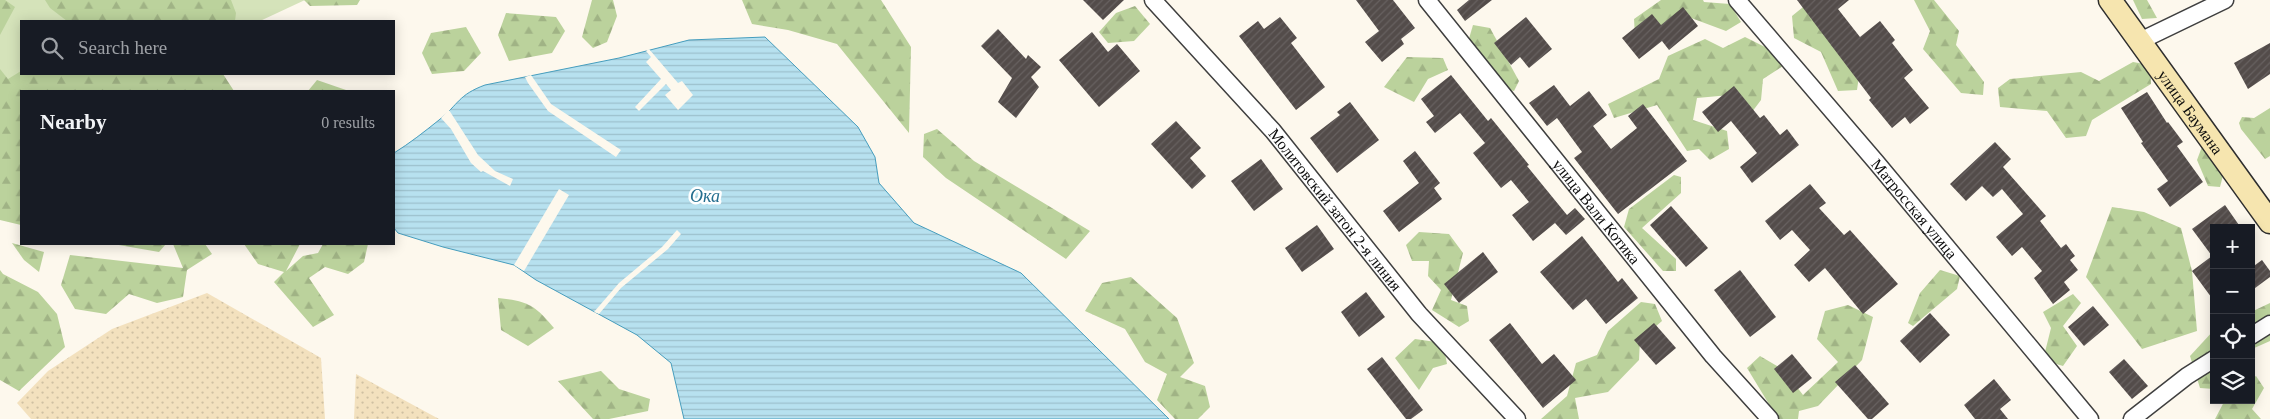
<!DOCTYPE html>
<html lang="en">
<head>
<meta charset="utf-8">
<style>
	:root { --surface:#171b24; --page:#242831; --text:#f1f3f6; --muted:#9ea1a6; --line:#363941 }
	body { margin:0; font-family:"Times New Roman",serif; background:var(--page); color:var(--text) }
	.controls { position:absolute; right:15px; bottom:15px; display:grid; overflow:hidden; border-radius:0px; box-shadow:0 2px 12px #0003 }
	.controls button { width:45px; height:45px; display:grid; place-items:center; padding:0; border:0; border-bottom:1px solid var(--line); background:var(--surface); color:var(--text); font:25px sans-serif }
	.list { margin:0; padding:0; list-style:none }
	h2 { display:flex; justify-content:space-between; align-items:center; height:65px; margin:0; padding:0 20px; font-size:21px }
	h2 small { font-size:16px; font-weight:400; color:var(--muted) }
	.icon { flex:none; width:28px; height:28px; fill:none; stroke:currentColor; stroke-width:2; stroke-linecap:round; stroke-linejoin:round }
	.map { position:relative; flex:none; width:2270px; height:419px; overflow:hidden }
	.search { position:absolute; background:var(--surface); box-shadow:0 2px 12px #0003; left:20px; top:20px; width:375px; height:55px; display:flex; align-items:center; gap:12px; box-sizing:border-box; padding:0 18px; border-radius:0px; color:var(--muted); font-size:19px }
	.panel { position:absolute; background:var(--surface); box-shadow:0 2px 12px #0003; left:20px; top:90px; width:375px; height:155px; border-radius:0px }
	.map>svg:first-child { display:block }
</style>
</head>
<body>
<div class="map">
<svg width="2270" height="419" viewBox="0 0 2270 419">
	<defs>
		<pattern id="forest-firs" width="22" height="20" patternUnits="userSpaceOnUse" patternTransform="scale(1.25)"><rect width="22" height="20" fill="#bbd29c"/><path d="M5 1l3.5 6h-7zM16 11l3.5 6h-7z" fill="#a0b385"/></pattern>
		<pattern id="sand-dots" width="8" height="8" patternUnits="userSpaceOnUse" patternTransform="scale(1.25)"><rect width="8" height="8" fill="#f3e1be"/><path d="M2 2h.1M6 6h.1" fill="none" stroke="#cfc0a2" stroke-width="1.8" stroke-linecap="round"/></pattern>
		<pattern id="water-rules" width="6" height="5" patternUnits="userSpaceOnUse" patternTransform="scale(1.25)"><rect width="6" height="5" fill="#b7e1ef"/><path d="M0 2.5h6" fill="none" stroke="#9cc0cc"/></pattern>
		<pattern id="building-hatch" width="6" height="6" patternUnits="userSpaceOnUse" patternTransform="scale(1.25)"><rect width="6" height="6" fill="#534c4a"/><path d="M-1 1l2-2M0 6l6-6M5 7l2-2" fill="none" stroke="#676160"/></pattern>
	</defs>
	<rect width="100%" height="100%" fill="#fdf8ed"/>
	<polygon fill="#d5e3ba" points="0,0 305,0 260,21 21,21 21,91 0,156"/>
	<g fill="url(#forest-firs)">
		<polygon points="0,0 5,0 15,7 0,35"/>
		<polygon points="45,0 231,0 236,13 235,21 67,21 50,8"/>
		<polygon points="304,0 360,0 357,5 310,6"/>
		<polygon points="592,0 613,0 617,16 607,42 593,48 582,37"/>
		<polygon points="742,0 881,0 911,47 909,133 837,44 788,30 752,24"/>
		<polygon points="1661,0 1703,0 1704,2 1730,4 1741,22 1726,31 1683,15 1653,36 1635,36 1634,19"/>
		<polygon points="1914,0 1934,0 1959,31 1956,45 1984,82 1983,95 1961,93 1923,49 1930,31"/>
		<polygon points="2133,0 2147,0 2157,18 2142,19"/>
		<polygon points="1808,3 1860,69 1857,90 1838,91 1821,52 1794,38 1792,16"/>
		<polygon points="1135,6 1150,24 1134,41 1108,43 1099,32 1116,13"/>
		<polygon points="506,13 556,17 565,31 552,53 509,61 498,35"/>
		<polygon points="1473,25 1490,28 1519,81 1514,91 1499,87 1468,42"/>
		<polygon points="466,27 481,53 464,71 432,74 422,53 431,33"/>
		<polygon points="1745,37 1777,53 1786,64 1763,79 1761,100 1749,116 1730,95 1697,98 1693,120 1727,131 1729,149 1710,160 1699,149 1687,151 1657,105 1614,118 1608,104 1659,79 1668,56 1705,39 1723,48"/>
		<polygon points="1407,57 1443,58 1448,70 1428,79 1414,102 1384,87"/>
		<polygon points="2133,62 2150,65 2151,84 2092,120 2086,136 2066,138 2047,111 2000,107 1998,88 2010,79 2081,72 2099,81"/>
		<polygon points="0,69 8,79 21,71 21,74 223,74 234,91 21,91 21,225 0,220"/>
		<polygon points="317,80 346,90 347,91 308,91"/>
		<polygon points="2270,108 2270,156 2265,159 2241,129 2239,123 2242,117 2254,118"/>
		<polygon points="937,129 974,161 1090,231 1066,259 946,178 923,157 924,134"/>
		<polygon points="2203,144 2228,156 2220,187 2208,186 2197,160"/>
		<polygon points="1674,175 1681,177 1681,193 1642,228 1676,259 1676,271 1663,271 1624,227 1629,209"/>
		<polygon points="2112,207 2144,212 2181,228 2192,271 2197,331 2142,349 2086,277"/>
		<polygon points="1419,232 1449,234 1463,253 1451,300 1467,306 1469,321 1459,327 1432,310 1441,290 1428,276 1429,261 1412,261 1406,245"/>
		<polygon points="12,243 44,252 39,272 24,260"/>
		<polygon points="113,244 166,244 159,252"/>
		<polygon points="173,244 205,244 212,254 187,270 183,297 157,303 129,294 106,314 75,309 61,285 70,255 183,268"/>
		<polygon points="244,244 300,244 286,271 303,256 318,253 323,244 368,244 364,262 348,274 325,267 309,278 334,315 313,327 274,282 284,272 258,264"/>
		<polygon points="0,270 3,274 38,292 57,314 65,347 19,391 0,380"/>
		<polygon points="1940,270 1960,276 1957,289 1913,326 1908,323 1920,293"/>
		<polygon points="1131,277 1177,318 1194,363 1180,377 1205,386 1210,407 1198,419 1175,419 1157,400 1167,374 1145,362 1125,329 1085,311 1102,283"/>
		<polygon points="2073,294 2081,303 2063,326 2077,346 2063,366 2043,360 2051,328 2043,312"/>
		<path d="M498 298C528 301 535 305 554 328L528 346 501 330Z"/>
		<polygon points="1641,302 1655,304 1662,321 1640,340 1639,360 1608,392 1575,398 1579,419 1541,419 1567,396 1576,363 1597,355 1608,331"/>
		<polygon points="2270,303 2270,341 2252,349 2254,359 2251,361 2251,312"/>
		<polygon points="1848,305 1873,317 1862,360 1818,406 1799,411 1798,419 1778,419 1747,368 1760,356 1784,370 1803,395 1838,362 1817,339 1825,311"/>
		<polygon points="2214,330 2214,389 2200,388 2190,356"/>
		<polygon points="1415,339 1443,343 1447,364 1433,368 1419,390 1395,358"/>
		<polygon points="601,371 619,389 650,399 648,411 609,419 593,419 558,381"/>
		<polygon points="2256,376 2264,388 2252,409 2261,419 2215,419 2225,400 2251,400 2251,379"/>
	</g>
	<g fill="url(#sand-dots)">
		<polygon points="207,293 321,358 325,419 31,419 17,403 48,371 112,329"/>
		<polygon points="356,374 439,419 354,419"/>
	</g>
	<path fill="url(#water-rules)" stroke="#469dbd" d="M765 37 858 127 875 157 879 183 914 223 1021 273 1169 419H684L671 363 637 335 536 280 514 265 443 247 398 233 394 228V153C410 143 424 132 439 120 459 104 458 95 485 85L619 58 689 40Z"/>
	<g fill="#fdf8ed">
		<polygon points="649,49 678,83 682,81 693,95 678,110 665,95 671,90 666,84 639,111 635,107 661,79 646,62 651,57 646,51"/>
		<polygon points="531,75 551,104 621,150 616,157 548,111 528,83 525,77"/>
		<polygon points="449,110 478,155 495,171 513,179 510,186 483,171 481,172 471,163 451,129 441,118"/>
		<polygon points="559,189 569,195 524,271 514,265"/>
		<polygon points="677,230 681,234 668,249 621,288 599,314 594,312 619,283 662,247"/>
	</g>
	<g fill="url(#building-hatch)">
		<polygon points="1083,0 1124,0 1103,20"/>
		<polygon points="1356,0 1393,0 1415,28 1401,39 1404,44 1382,62 1365,42 1379,31"/>
		<polygon points="1469,0 1492,0 1465,21 1457,10"/>
		<polygon points="1797,0 1849,0 1838,9 1860,37 1880,21 1895,40 1892,43 1913,70 1904,78 1929,108 1910,124 1905,117 1892,128 1869,100 1871,98"/>
		<polygon points="1683,7 1698,26 1669,50 1662,41 1639,59 1622,38 1652,14 1661,25"/>
		<polygon points="1280,17 1297,38 1291,43 1325,87 1296,110 1239,36 1258,21 1264,29"/>
		<polygon points="1526,17 1552,49 1529,68 1520,57 1511,65 1494,43"/>
		<polygon points="998,29 1026,59 1028,55 1041,67 1031,77 1039,87 1016,118 998,102 1012,78 981,46"/>
		<polygon points="1092,32 1108,52 1117,44 1140,71 1099,107 1059,60"/>
		<polygon points="2270,43 2270,74 2248,89 2234,63"/>
		<polygon points="1451,75 1488,121 1491,118 1529,165 1527,166 1567,215 1575,208 1585,219 1566,235 1555,223 1533,241 1512,215 1529,202 1511,180 1501,188 1473,153 1485,143 1460,113 1435,133 1426,122 1434,116 1421,99"/>
		<polygon points="1554,85 1570,106 1589,91 1607,115 1593,126 1611,149 1637,128 1628,116 1643,104 1687,161 1618,214 1574,158 1582,152 1557,118 1547,126 1529,103"/>
		<polygon points="1734,86 1760,118 1764,115 1780,135 1787,129 1799,145 1752,183 1740,167 1757,153 1731,121 1718,132 1702,112"/>
		<polygon points="2147,92 2167,123 2168,122 2183,142 2177,146 2203,182 2170,207 2157,189 2168,181 2141,143 2143,142 2121,108"/>
		<polygon points="1350,102 1379,140 1337,173 1310,138 1340,115 1337,112"/>
		<polygon points="1176,121 1201,148 1190,158 1206,176 1192,189 1151,144"/>
		<polygon points="1995,142 2011,159 2003,167 2046,216 2040,221 2061,248 2066,244 2075,256 2070,260 2078,270 2064,282 2070,290 2053,304 2034,278 2042,271 2022,247 2012,256 1996,237 2023,214 2002,189 1993,197 1982,186 1966,201 1950,184"/>
		<polygon points="1415,151 1440,183 1434,188 1442,199 1399,232 1383,211 1419,183 1403,161"/>
		<polygon points="1261,159 1283,189 1254,211 1231,181"/>
		<polygon points="1810,184 1826,203 1819,208 1844,235 1850,230 1898,284 1863,314 1825,268 1809,282 1794,265 1810,250 1792,230 1780,240 1765,221"/>
		<polygon points="2225,205 2241,228 2214,228 2214,301 2192,271 2212,256 2192,229"/>
		<polygon points="1671,206 1708,248 1686,267 1650,225"/>
		<polygon points="1317,225 1334,249 1302,272 1285,248"/>
		<polygon points="1582,236 1618,282 1622,278 1638,298 1606,324 1586,299 1573,310 1540,272"/>
		<polygon points="1483,252 1498,272 1459,303 1444,284"/>
		<polygon points="2262,260 2270,271 2270,277 2251,291 2251,268"/>
		<polygon points="1740,270 1776,317 1750,337 1714,290"/>
		<polygon points="1366,292 1385,317 1359,337 1341,312"/>
		<polygon points="2093,306 2109,325 2084,346 2068,327"/>
		<polygon points="1930,313 1950,335 1920,363 1900,341"/>
		<polygon points="1510,323 1542,364 1554,354 1576,380 1543,408 1489,340"/>
		<polygon points="1654,323 1676,348 1656,365 1634,340"/>
		<polygon points="1792,354 1812,378 1793,393 1774,369"/>
		<polygon points="1382,357 1423,410 1411,419 1406,419 1367,369"/>
		<polygon points="2124,359 2148,386 2132,399 2109,372"/>
		<polygon points="1855,365 1889,404 1872,419 1868,419 1835,382"/>
		<polygon points="1994,379 2011,400 2000,409 2008,419 1975,419 1964,405"/>
	</g>
	<g fill="none" stroke-linecap="round" stroke-linejoin="round">
		<g stroke="#3f3f3f" stroke-width="19">
			<g id="street">
				<path id="s1" d="M1153 0 1273 131 1419 314 1517 419"/>
				<path id="s2" d="M1427 0 1713 356 1770 419"/>
				<path id="s3" d="M1737 0 1876 162 2090 419"/>
				<polyline points="2140,41 2225,0"/>
				<polyline points="2251,336 2270,324"/>
				<polyline points="2132,419 2187,376 2214,359"/>
			</g>
		</g>
		<g stroke="#2e2e2e" stroke-width="25">
			<g id="secondary">
				<path id="s4" d="M2110 0 2270 222"/>
			</g>
		</g>
		<use href="#street" stroke="#fff" stroke-width="16"/>
		<use href="#secondary" stroke="#f6e5af" stroke-width="22"/>
	</g>
	<g text-anchor="middle" dominant-baseline="central" stroke-width="5" stroke-linejoin="round" paint-order="stroke">
		<g font-size="16" fill="#0c0c0c" stroke="#fff">
			<text stroke="none"><textPath href="#s4" startOffset="138">улица Баумана</textPath></text>
			<text stroke="none"><textPath href="#s1" startOffset="278">Молитовский затон 2-я линия</textPath></text>
			<text stroke="none"><textPath href="#s3" startOffset="274">Матросская улица</textPath></text>
			<text stroke="none"><textPath href="#s2" startOffset="271">улица Вали Котика</textPath></text>
		</g>
		<g font-size="18" font-style="italic" fill="#246e8f" stroke="#fff">
			<text x="705" y="196">Ока</text>
		</g>
	</g>
</svg>
<div class="controls">
<button>+</button>
<button>−</button>
<button><svg class="icon" aria-label="locate" viewBox="0 0 24 24"><circle cx="12" cy="12" r="6"/><path d="M12 2v4M12 18v4M2 12h4M18 12h4"/></svg></button>
<button><svg class="icon" aria-label="layers" viewBox="0 0 24 24"><path d="M12 4l9 5-9 5-9-5zM3 14l9 5 9-5"/></svg></button>
</div>
<div class="search"><svg class="icon" aria-label="search" viewBox="0 0 24 24"><circle cx="10" cy="10" r="6"/><path d="M15 15l6 6"/></svg>Search here</div>
<section class="panel">
<h2>Nearby<small>0 results</small></h2>
<ul class="list">
</ul>
</section>
</div>
</body>
</html>
